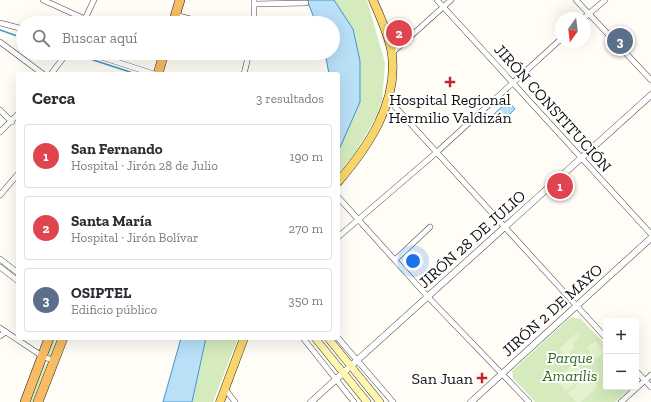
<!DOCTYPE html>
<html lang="es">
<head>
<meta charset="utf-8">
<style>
	:root { --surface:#fff; --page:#f7f7f7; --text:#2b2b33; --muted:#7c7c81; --line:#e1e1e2; --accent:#c4262e }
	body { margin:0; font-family:"Zilla Slab",serif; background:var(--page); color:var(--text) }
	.controls { position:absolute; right:12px; bottom:12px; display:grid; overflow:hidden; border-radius:4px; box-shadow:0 4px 16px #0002 }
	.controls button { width:36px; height:36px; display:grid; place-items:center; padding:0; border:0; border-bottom:1px solid var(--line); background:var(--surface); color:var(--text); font:20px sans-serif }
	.compass { position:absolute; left:555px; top:12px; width:36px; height:36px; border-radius:50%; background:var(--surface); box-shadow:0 4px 16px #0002; rotate:194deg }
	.you { position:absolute; left:413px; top:261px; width:14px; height:14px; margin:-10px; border:3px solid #fff; border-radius:50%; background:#1a73e8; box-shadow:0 0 0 6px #1a73e833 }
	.badge { display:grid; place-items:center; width:26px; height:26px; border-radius:50%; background:var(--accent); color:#fff; font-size:13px; font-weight:700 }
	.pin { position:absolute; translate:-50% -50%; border:2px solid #fff; box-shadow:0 1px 4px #0006 }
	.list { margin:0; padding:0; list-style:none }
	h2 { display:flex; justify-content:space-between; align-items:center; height:52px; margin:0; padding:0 16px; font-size:17px }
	h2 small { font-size:13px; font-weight:400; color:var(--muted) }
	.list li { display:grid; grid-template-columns:26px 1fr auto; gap:12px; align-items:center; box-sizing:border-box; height:64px; margin:0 8px 8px; padding:0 8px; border:1px solid var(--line); border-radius:4px }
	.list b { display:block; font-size:15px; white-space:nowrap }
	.list p { margin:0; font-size:13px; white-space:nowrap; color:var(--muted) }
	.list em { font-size:13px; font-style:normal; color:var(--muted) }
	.icon { flex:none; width:22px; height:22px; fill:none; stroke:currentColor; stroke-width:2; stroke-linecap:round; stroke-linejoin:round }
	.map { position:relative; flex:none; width:651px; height:402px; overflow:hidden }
	.search { position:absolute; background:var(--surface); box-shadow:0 4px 16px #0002; left:16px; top:16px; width:324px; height:44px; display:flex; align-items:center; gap:10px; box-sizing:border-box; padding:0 14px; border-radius:22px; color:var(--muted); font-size:15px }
	.panel { position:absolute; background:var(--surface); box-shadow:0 4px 16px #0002; left:16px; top:72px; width:324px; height:268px; border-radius:4px }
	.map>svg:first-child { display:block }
</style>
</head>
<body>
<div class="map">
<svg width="651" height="402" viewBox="0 0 651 402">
	<rect width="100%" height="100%" fill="#fffdf5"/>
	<g fill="#d5ebbd">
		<polygon points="334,0 367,0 385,63 382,101 376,117 355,153 338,174 338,152 360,102 353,29"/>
		<polygon points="571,317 581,319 606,345 606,387 632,387 615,402 535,402 513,378 512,371"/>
		<polygon points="53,338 58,338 51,357 47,355"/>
		<polygon points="206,338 238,338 213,402 192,402"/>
		<polygon points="47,364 33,402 28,402 43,365"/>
	</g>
	<g fill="#e6f2cf">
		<polygon points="579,331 579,336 573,343 575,348 566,356 559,349"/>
		<polygon points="595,341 605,352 596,359 587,348"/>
		<polygon points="575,363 585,374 566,391 556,380"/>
		<polygon points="587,376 598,386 581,402 576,402 568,393"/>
	</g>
	<g fill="#b9e0f7" stroke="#3f96cf">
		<polygon points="307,0 334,0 353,29 360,61 360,102 338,152 338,74 329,74 325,53 333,53 333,23 316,23"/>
		<polygon points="508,101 515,109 499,124 492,116"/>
		<polygon points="181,338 206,338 192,402 163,402"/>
	</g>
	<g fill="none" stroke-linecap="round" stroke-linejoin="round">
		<g stroke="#3f96cf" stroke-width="1.5">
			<polyline points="0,30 23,38"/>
			<polyline points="72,53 136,74"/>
		</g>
		<g stroke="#444" stroke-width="6">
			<g id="minor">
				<polyline points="43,0 85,19"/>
				<polyline points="254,0 254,23"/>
				<polyline points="437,0 651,234"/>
				<polyline points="576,0 651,80"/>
				<polyline points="254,4 306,3"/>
				<polyline points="175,15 206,23"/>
				<polyline points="584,18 605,0"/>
				<polyline points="0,23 23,29"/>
				<polyline points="83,23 94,0"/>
				<polyline points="0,42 43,74"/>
				<polyline points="89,53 154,74"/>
				<polyline points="392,53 451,0"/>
				<polyline points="51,74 67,53"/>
				<polyline points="244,74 249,53"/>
				<polyline points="388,99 606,338"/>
				<polyline points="0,110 12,122"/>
				<polyline points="0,132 18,114"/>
				<polyline points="0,195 18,174"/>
				<polyline points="338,197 428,297 529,402"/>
				<polyline points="338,237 437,152 561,39"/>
				<polyline points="0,259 18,273"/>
				<polyline points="395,260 430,227"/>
				<polyline points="0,267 18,281"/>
				<polyline points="0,328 42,356 54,361"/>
				<polyline points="0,336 6,332"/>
				<polyline points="303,338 354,402"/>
				<polyline points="338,338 393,402"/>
				<polyline points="636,371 651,387"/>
				<polyline points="225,389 235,402"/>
				<polyline points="621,402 651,375"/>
			</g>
		</g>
		<g stroke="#444" stroke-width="7">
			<g id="tertiary">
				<polyline points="311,402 651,95"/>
				<polyline points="471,402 651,238"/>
			</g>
		</g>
		<g stroke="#333" stroke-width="8">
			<g id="secondary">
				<polyline points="315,338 367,402"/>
				<polyline points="328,338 380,402"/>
			</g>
		</g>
		<g stroke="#222" stroke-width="9">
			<g id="primary">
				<path d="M338 182C368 147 398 103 392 55 390 37 380 17 373 0"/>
				<polyline points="220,402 244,338"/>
			</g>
		</g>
		<g stroke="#222" stroke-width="10">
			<g id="trunk">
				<polyline points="173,23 180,0"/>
				<polyline points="158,74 164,53"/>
				<polyline points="25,402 49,338"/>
				<polyline points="38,402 63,338"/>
			</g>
		</g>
		<use href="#minor" stroke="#fff" stroke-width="5"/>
		<use href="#tertiary" stroke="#fff" stroke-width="6"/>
		<use href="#secondary" stroke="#fff6b0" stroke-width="7"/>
		<use href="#primary" stroke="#f9d66b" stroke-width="8"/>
		<use href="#trunk" stroke="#f7bc64" stroke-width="9"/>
	</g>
	<g fill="#c4262e" stroke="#fff" stroke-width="1.5">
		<path d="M448 76h4v4h4v4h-4v4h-4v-4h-4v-4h4z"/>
		<path d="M480 372h4v4h4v4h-4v4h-4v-4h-4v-4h4z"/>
	</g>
	<g text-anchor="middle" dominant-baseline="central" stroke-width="4" stroke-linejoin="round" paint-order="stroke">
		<g font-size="16" fill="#111" stroke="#fff">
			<text x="450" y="99">Hospital Regional<tspan x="450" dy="18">Hermilio Valdizán</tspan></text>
			<text x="473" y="378" text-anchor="end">San Juan</text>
		</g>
		<g font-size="16" fill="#111" stroke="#fff">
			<text transform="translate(553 108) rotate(48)">JIRÓN CONSTITUCIÓN</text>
			<text transform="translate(472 239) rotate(-42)">JIRÓN 28 DE JULIO</text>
			<text transform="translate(552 310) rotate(-42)">JIRÓN 2 DE MAYO</text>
		</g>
		<g font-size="16" font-style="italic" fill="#2f6b1f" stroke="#fff">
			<text x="570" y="357">Parque<tspan x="570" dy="18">Amarilis</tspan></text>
		</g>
	</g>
</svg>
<div class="controls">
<button>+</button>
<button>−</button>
</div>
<svg class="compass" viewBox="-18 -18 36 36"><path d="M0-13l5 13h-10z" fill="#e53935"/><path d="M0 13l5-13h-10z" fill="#7c7c81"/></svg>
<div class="you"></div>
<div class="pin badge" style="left:560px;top:186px;background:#e0444e">1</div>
<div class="pin badge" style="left:399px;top:33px;background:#e0444e">2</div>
<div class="pin badge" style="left:620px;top:41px;background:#5c6f8a">3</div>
<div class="search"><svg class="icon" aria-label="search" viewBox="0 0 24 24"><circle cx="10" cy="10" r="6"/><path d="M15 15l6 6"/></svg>Buscar aquí</div>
<section class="panel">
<h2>Cerca<small>3 resultados</small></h2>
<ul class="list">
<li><span class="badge" style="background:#e0444e">1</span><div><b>San Fernando</b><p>Hospital · Jirón 28 de Julio</p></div><em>190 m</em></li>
<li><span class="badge" style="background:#e0444e">2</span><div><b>Santa María</b><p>Hospital · Jirón Bolívar</p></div><em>270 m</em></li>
<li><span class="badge" style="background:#5c6f8a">3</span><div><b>OSIPTEL</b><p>Edificio público</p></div><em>350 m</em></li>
</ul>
</section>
</div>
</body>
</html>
